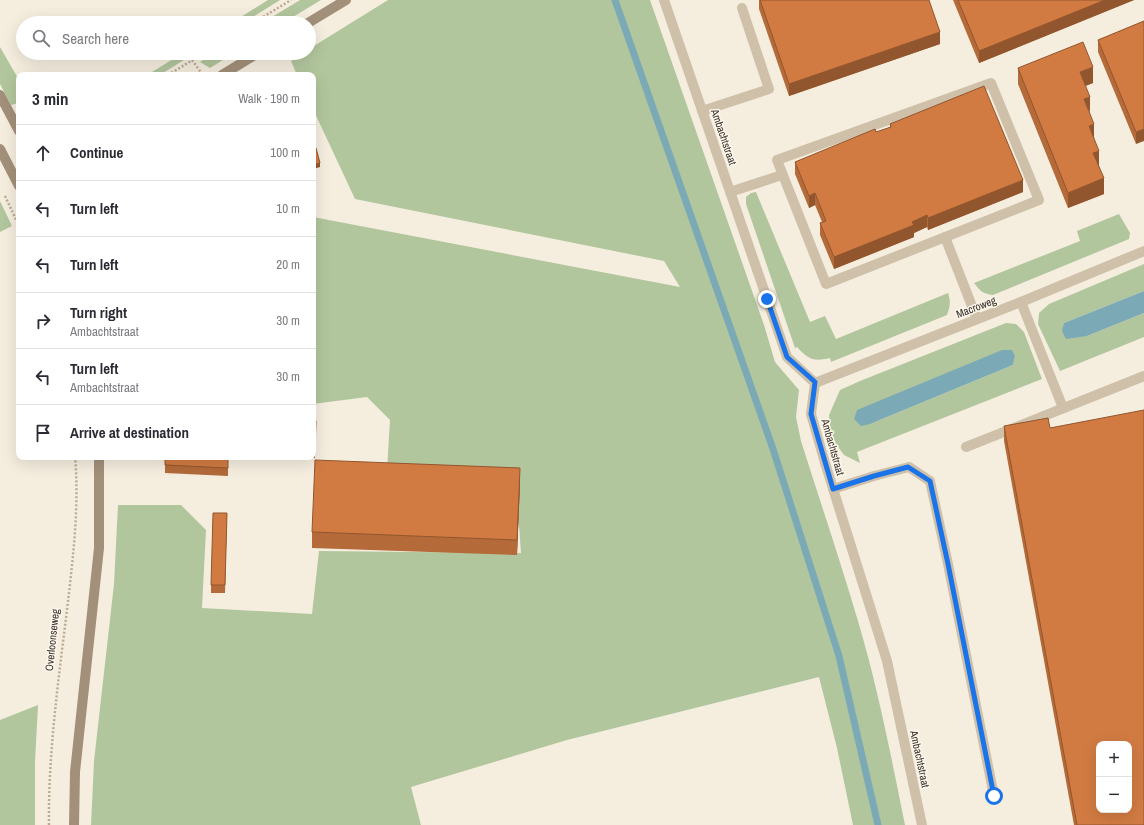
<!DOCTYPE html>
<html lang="en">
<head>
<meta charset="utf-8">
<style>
	:root { --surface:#fff; --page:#f2f2f3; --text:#2b2b33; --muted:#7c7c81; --line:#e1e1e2 }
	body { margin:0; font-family:"Archivo Narrow",sans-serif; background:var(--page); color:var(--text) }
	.controls { position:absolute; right:12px; bottom:12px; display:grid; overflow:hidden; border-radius:8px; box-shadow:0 4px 16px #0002 }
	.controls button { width:36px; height:36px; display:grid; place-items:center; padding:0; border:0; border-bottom:1px solid var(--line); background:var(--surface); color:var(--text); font:20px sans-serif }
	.stop { position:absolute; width:12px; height:12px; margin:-9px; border:3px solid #1a73e8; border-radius:50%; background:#fff }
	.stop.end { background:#1a73e8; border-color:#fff; box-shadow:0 1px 4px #0008 }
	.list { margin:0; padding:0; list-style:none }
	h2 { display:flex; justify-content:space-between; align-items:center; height:52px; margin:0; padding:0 16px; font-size:17px }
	h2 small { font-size:13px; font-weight:400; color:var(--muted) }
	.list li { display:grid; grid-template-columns:26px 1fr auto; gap:12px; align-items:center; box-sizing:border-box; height:56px; padding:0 16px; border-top:1px solid var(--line) }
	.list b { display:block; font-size:15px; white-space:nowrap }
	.list p { margin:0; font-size:13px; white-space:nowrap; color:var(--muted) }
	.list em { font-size:13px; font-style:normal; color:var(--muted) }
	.icon { flex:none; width:22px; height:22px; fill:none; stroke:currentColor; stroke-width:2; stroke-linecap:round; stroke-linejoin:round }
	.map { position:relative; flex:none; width:1144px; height:825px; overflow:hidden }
	.search { position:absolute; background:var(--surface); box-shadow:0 4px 16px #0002; left:16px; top:16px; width:300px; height:44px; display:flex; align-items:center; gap:10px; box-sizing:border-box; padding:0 14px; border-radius:22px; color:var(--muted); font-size:15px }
	.panel { position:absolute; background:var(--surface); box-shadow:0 4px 16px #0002; left:16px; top:72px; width:300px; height:388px; border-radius:8px }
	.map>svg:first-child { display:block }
</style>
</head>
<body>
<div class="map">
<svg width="1144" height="825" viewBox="0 0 1144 825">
	<rect width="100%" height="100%" fill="#f5eedf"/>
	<g fill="#b2c69d" fill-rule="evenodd">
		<polygon points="268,0 280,0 243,23 231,23"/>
		<polygon points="300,0 321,0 283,23 262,23"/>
		<path d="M388 0H650L764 325 775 362 799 390 796 417 801 441C820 501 840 560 858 621 878 688 891 756 905 825H853L837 748 819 677 567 740 411 787 421 825H91L94 761 114 584 118 505H181L206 530 202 608 312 614 319 551 521 553 516 484 387 470 390 420 367 397 313 404 316 353H313V217L680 287 664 261 355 199 313 109V75H297L291 61 303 53H309V49Z"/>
		<polygon points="0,47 19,80 19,103 11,105 0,84"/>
		<polygon points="183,53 195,53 160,75 147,75"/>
		<polygon points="214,53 234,53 210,68 200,62"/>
		<path d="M756 192 810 322 825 316 836 339 948 293C951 301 950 307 947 315L831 362 830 358C813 362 808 359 797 347L795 348 746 204V197L751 193Z"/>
		<polygon points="0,201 12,226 0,232"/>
		<path d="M1119 214 1130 233 1129 239 993 295C983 294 980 291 974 283L1080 241 1077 231Z"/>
		<polygon points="1144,264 1144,291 1064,323 1087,336 1144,313 1144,337 1060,371 1038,324 1039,313 1049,304"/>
		<path d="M1006 323 1016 324 1024 332 1042 379 857 452 860 463 844 455 836 444 830 428 829 415 840 390 860 381ZM1015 356 1013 365 870 424Z"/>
		<polygon points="38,705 35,762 35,825 0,825 0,720"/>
	</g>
	<g fill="#7baab6">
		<polygon points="1144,291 1144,313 1087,336 1066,339 1062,331 1064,323"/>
		<polygon points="1002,350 1012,350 1015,356 1013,365 870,424 861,426 854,419 857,410"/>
	</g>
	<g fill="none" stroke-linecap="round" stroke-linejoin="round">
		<polyline stroke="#7baab6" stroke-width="7" points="615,0 773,449 839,656 878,825"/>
		<g stroke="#bbab93" stroke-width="2.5" stroke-dasharray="2 2" stroke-linecap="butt">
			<polyline points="253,23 291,0"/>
			<polyline points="192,60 203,75"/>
			<polyline points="168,75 204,53"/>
			<polyline points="5,196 19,226"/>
			<path d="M49 825C48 748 60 670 69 593 74 548 79 502 75 457"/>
		</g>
		<g stroke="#cfc1a9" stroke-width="10">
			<polygon points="991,83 1039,200 826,284 777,160"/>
			<polyline points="702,111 769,89 742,8"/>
			<polyline points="730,192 782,175"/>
			<polyline points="945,237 977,319"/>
			<polyline points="1021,302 1063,408"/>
			<polyline points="966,447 1144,376"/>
			<polyline points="833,489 874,476 909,467 930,481 948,564 994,796"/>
		</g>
		<g stroke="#cfc1a9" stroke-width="10">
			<polyline points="664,0 787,357 815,383 811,414 825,463 887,661 922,825"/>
			<polyline points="815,383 1021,302 1144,251"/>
		</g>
		<g stroke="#a3907a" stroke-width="10">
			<polyline points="308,23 346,0"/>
			<polyline points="222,75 258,53"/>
			<polyline points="0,95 19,131"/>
			<polyline points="0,149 19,186"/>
			<polyline points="74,825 75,772 99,548 99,457"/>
		</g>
	</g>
	<g fill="#b46a39">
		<polygon points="759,0 929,0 940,44 789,96 759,9"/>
		<polygon points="953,0 1134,0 979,63"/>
		<polygon points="1144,21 1136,144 1098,52 1098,40"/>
		<polygon points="1018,68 1093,83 1085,86 1104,194 1068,208 1018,84"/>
		<polygon points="890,124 1023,192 928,230 927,227 914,233 914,237 834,269 820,235 820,223 822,222 815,205 809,208 795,174 795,162 890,127"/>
		<polygon points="313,421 316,429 315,458 275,457 313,457"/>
		<polygon points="1004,426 1050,428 1144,825 1074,825 1004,441"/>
		<polygon points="165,457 228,457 228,476 165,473"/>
		<polygon points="520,483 517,555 312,548 312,532"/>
		<polygon points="227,513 225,593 211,593 211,585"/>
	</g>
	<g fill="#92562e">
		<polygon points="1105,0 1134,0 979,63 979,51"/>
		<polygon points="940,32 940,44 789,96 789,84"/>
		<polygon points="1093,67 1093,83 1080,88 1080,72"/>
		<polygon points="1090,97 1090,112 1084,99"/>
		<polygon points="1094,124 1094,140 1089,126"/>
		<polygon points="1144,129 1144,141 1136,144 1136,132"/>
		<polygon points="1099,151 1099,167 1093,153"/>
		<polygon points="320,163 320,167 313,169 313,165"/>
		<polygon points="1104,178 1104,194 1068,208 1068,193"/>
		<polygon points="1023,180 1023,192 928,230 928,218"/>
		<polygon points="815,193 815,205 809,208 809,196"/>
		<polygon points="927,215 927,227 914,233 914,237 834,269 834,257"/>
		<polygon points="520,468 520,483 517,555 517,540"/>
	</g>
	<g fill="#d17b42" stroke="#92562e" fill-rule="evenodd">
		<polygon points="760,0 929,0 940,32 789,84"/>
		<polygon points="958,0 1105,0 979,51"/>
		<polygon points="1144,21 1144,129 1136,132 1098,40"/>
		<polygon points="1083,42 1093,67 1080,72 1090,97 1084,99 1094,124 1089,126 1099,151 1093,153 1104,178 1068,193 1018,68"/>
		<polygon points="984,86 1023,180 928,218 927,215 912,222 914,225 834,257 820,223 826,221 815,193 809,196 795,162 875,129 876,132 891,127 890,124"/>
		<polygon points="316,148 320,163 313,165 313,149"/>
		<path d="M1144 410V825H1077L1004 426 1048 418 1050 428ZM1099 744H1129V810H1099Z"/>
		<polygon points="313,421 316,421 315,450 313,450"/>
		<polygon points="165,457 228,457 228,468 165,465"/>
		<polygon points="315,460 520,468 517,540 312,532"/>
		<polygon points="213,513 227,513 225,585 211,585"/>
	</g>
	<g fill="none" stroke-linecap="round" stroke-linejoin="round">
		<polyline stroke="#1a73e8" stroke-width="5" points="767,299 787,357 815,382 811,414 833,489 874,476 908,467 930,481 948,564 994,796"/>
	</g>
	<g text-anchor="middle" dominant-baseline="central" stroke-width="3" stroke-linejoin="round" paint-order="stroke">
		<g font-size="11" fill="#3c322a" stroke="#fcf7ed">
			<text transform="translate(724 137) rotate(71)">Ambachtstraat</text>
			<text transform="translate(976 307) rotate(-21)">Macroweg</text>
			<text transform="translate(833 447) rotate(74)">Ambachtstraat</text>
			<text transform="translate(52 640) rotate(-84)">Overloonseweg</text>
			<text transform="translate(920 759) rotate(78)">Ambachtstraat</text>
		</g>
	</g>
</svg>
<div class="controls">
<button>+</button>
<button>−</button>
</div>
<div class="stop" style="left:994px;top:796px"></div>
<div class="stop end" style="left:767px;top:299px"></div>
<div class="search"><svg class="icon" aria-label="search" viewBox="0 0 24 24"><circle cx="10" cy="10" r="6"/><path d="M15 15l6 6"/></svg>Search here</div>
<section class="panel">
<h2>3 min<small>Walk · 190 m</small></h2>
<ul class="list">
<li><svg class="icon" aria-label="ahead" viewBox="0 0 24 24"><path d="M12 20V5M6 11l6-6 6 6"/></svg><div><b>Continue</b></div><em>100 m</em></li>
<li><svg class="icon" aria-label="left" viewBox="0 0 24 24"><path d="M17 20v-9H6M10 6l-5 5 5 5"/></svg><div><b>Turn left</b></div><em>10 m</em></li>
<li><svg class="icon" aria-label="left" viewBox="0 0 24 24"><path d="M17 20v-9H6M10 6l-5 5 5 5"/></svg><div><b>Turn left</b></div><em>20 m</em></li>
<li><svg class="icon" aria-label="right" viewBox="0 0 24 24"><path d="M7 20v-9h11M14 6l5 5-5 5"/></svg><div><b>Turn right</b><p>Ambachtstraat</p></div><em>30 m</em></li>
<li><svg class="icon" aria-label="left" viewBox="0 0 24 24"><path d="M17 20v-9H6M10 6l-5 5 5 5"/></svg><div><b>Turn left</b><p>Ambachtstraat</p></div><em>30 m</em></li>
<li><svg class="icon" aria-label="arrive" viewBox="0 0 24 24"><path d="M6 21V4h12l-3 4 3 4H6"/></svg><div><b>Arrive at destination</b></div></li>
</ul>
</section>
</div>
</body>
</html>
